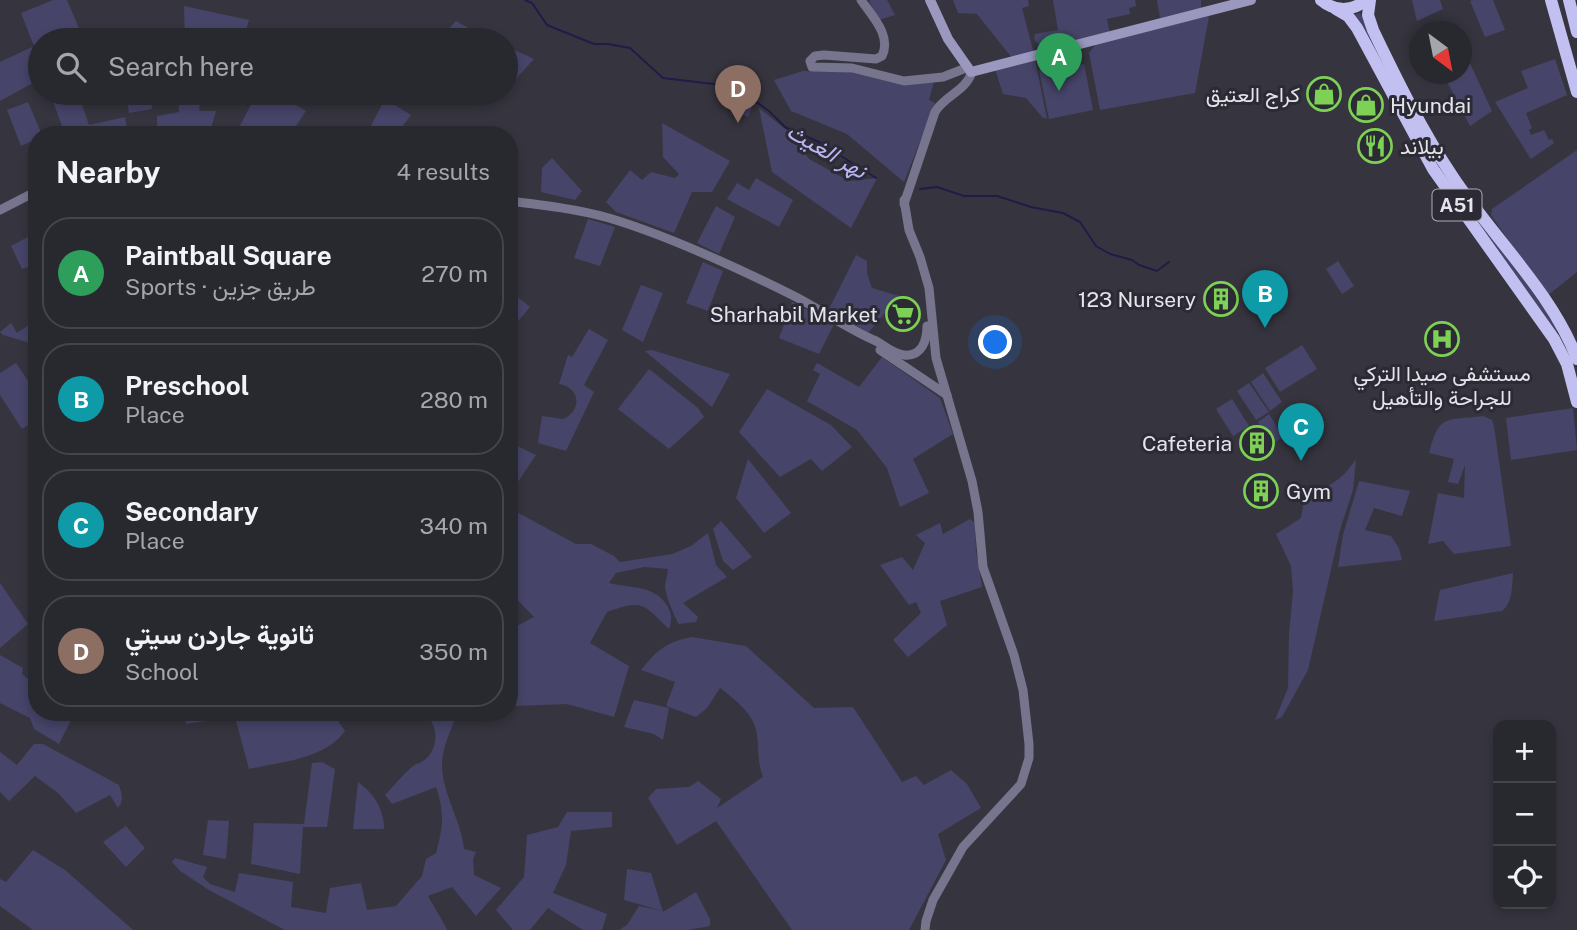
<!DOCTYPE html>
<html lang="en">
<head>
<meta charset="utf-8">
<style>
	:root { --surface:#28282f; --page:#34343b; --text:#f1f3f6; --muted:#a5a6aa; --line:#44444b; --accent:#95b2f1 }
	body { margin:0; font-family:"Public Sans",Vazirmatn,sans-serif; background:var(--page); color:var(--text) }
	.controls { position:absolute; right:21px; bottom:21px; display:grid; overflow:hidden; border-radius:14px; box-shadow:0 4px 10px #0003 }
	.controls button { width:63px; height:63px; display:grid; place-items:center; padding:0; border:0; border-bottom:2px solid var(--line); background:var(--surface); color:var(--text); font:35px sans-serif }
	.compass { position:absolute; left:1409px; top:21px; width:63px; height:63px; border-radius:50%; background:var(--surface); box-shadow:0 4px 10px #0003; rotate:148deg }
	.you { position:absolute; left:996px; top:343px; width:24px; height:24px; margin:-18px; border:5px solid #fff; border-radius:50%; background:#1a73e8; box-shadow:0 0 0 10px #1a73e833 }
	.badge { display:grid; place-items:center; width:46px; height:46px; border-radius:50%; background:var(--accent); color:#fff; font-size:23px; font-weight:700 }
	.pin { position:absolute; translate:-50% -58px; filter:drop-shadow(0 2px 4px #0008) }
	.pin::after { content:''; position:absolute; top:37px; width:24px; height:21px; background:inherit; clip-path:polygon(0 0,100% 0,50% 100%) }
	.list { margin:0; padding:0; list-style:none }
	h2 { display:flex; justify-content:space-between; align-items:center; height:91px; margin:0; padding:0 28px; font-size:30px }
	h2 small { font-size:23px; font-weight:400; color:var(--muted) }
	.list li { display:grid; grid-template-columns:46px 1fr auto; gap:21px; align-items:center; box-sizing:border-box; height:112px; margin:0 14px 14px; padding:0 14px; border:2px solid var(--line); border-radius:28px }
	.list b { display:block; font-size:26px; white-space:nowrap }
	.list p { margin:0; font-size:23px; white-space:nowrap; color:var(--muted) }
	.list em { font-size:23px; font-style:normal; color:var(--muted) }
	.icon { flex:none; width:38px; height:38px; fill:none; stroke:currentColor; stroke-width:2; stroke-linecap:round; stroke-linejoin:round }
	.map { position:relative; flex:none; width:1577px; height:930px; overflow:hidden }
	.search { position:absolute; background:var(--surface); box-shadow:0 4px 10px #0003; left:28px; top:28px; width:490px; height:77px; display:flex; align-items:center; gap:18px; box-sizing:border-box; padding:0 24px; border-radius:38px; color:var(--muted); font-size:26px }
	.panel { position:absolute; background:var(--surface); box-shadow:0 4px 10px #0003; left:28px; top:126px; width:490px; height:595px; border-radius:28px }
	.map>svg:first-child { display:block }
</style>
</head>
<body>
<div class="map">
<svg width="1577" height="930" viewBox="0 0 1577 930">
	<rect width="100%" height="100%" fill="#36353f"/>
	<g fill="#464468">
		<polygon points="53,0 67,0 84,40 40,40 40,44 34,46 21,13"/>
		<polygon points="871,0 887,0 895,15 879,20 869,1"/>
		<polygon points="953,0 1028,0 1029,6 1022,8 1034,54 1012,58 977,14 958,13"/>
		<polygon points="1053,0 1135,0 1136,6 1129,8 1130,14 1107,19 1110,34 1044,51 1034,39 1035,34 1058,30"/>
		<polygon points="1157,0 1201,0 1201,8 1160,18"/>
		<polygon points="1412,0 1440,0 1443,9 1417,21"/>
		<polygon points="1473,0 1493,0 1505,30 1485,37 1470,1"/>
		<polygon points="184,6 249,20 243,40 185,40"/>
		<polygon points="1360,13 1373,43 1491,234 1559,330 1555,332 1451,188 1354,15"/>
		<polygon points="1209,16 1195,93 1100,110 1089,53 1096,44"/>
		<polygon points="456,21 489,40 490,40 438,40"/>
		<polygon points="506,46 534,59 506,90"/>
		<polygon points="1462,46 1492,111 1470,126 1443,74 1462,74"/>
		<polygon points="32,47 40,79 0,101 0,62"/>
		<polygon points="1035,59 1047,119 1042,117 1026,98 1003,94 995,69"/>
		<polygon points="1555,59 1567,95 1526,113 1532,128 1529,130 1531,135 1544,130 1549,140 1552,139 1554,143 1531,159 1495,102 1528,88 1521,71"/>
		<polygon points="1069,63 1070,68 1084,64 1093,110 1049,119 1039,70"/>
		<polygon points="803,71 849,72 903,85 934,82 929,100 935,103 904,182 847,134 791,111 774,80"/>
		<polygon points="50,93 78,93 89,125 125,117 128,135 77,135 74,126 63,129"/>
		<polygon points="126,93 150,93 152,109 129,113"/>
		<polygon points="178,93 201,93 199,111 216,111 209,135 157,135 157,116 179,112"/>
		<polygon points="257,93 276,93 306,111 290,135 271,135 263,131 262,135 235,135"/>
		<polygon points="731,94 753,105 748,117 725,106"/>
		<polygon points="385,99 411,115 396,135 366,135"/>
		<polygon points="28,102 42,135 37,135 37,139 21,146 7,110"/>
		<polygon points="759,108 789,132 809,159 849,181 877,178 851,228 772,172"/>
		<polygon points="662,123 730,161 712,192 692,192 674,233 616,212 606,202 630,170 642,180 651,172 675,178 679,174 663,157"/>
		<polygon points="1577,150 1577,272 1547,296 1491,215 1492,209"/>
		<polygon points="552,158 582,191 575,200 541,192 542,168"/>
		<polygon points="756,178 793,200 779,227 727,199 737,183 749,190"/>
		<polygon points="716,206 735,217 719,254 697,243"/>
		<polygon points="588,219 615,227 600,266 574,258"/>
		<polygon points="37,232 37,264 22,269 11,246"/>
		<polygon points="856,255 867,261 867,273 872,288 899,296 868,333 829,309"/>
		<polygon points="1338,261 1354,286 1342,294 1326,269"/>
		<polygon points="703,262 723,271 708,311 686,303"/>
		<polygon points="641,285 663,293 643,342 622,330"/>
		<polygon points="509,290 530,307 519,320 509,312"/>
		<polygon points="792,302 834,324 819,354 779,338"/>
		<polygon points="35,321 37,345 3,335 0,332 11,323 17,333"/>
		<path d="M589 329 608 340 584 385 594 392 566 451 538 443 542 416 563 419C583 411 580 387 559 384L568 355 572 357Z"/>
		<polygon points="1302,345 1317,369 1280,392 1265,368"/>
		<polygon points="652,350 730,374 712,407 645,351"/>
		<polygon points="882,357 940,398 953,434 913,459 929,493 900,507 887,468 857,430 807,401 820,374 813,370 817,363 859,387"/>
		<polygon points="16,363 37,394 37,419 22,429 0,395 0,373"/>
		<polygon points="649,369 698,408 704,417 669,449 618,409"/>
		<polygon points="1263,373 1282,402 1270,411 1251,382"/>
		<polygon points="1249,383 1269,412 1256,420 1237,391"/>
		<polygon points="767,389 831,425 852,447 822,471 811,459 780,477 739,432"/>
		<polygon points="1232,399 1249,426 1233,436 1216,409"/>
		<polygon points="1573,408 1577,450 1511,460 1506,418"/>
		<polygon points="1269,414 1283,437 1272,444 1258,422"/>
		<path d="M1483 416 1492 420 1494 426 1511 546 1454 554 1443 541 1428 544 1438 493 1464 498 1465 465 1458 484 1448 482 1454 459 1429 453C1440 413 1445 421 1483 416Z"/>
		<polygon points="509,442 536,455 509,495"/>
		<polygon points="748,459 791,513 764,533 736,498"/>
		<path d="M1356 459 1353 490 1340 530 1308 670 1282 717 1275 720 1288 688 1289 633 1293 592 1291 566 1276 534 1301 518 1304 500C1328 484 1339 485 1356 459Z"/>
		<polygon points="1359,481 1410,491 1402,516 1374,508 1365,530 1391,536 1399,548 1402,560 1338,567 1343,535"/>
		<path d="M509 508 576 544H591L614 556 620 562 672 554 691 546 708 533 716 565 727 577 683 603 698 617 696 622 679 624C675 619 665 593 665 587 665 581 668 575 668 569L644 567 616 573 609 583C631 589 655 584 668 607 672 615 672 621 669 629 643 604 643 599 607 612L590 643 629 666 614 717 567 704 516 706 509 688V630L534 617 509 591V552L514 547 509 533Z"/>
		<polygon points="970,519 975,523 976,550 982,587 940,601 947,625 908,657 893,640 921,613 916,602 909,605 880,565 902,557 913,570 925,543 916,535 940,523 943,534"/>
		<polygon points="721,521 752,557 733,570 723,561 713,529"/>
		<path d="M1513 573C1512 586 1513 602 1502 611L1434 621 1440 590Z"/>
		<polygon points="0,583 28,624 0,648"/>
		<path d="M692 637 746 646 814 708 853 707 902 782 916 776 924 785 951 770 967 784 981 808 938 834 946 860 909 930H792L716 821 677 845 648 798 656 789 689 787 698 781 721 799 717 808 763 777C756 760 760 742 755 726 749 710 732 697 720 688L707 708 696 717 666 706 675 682 641 670C657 650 666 642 692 637Z"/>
		<polygon points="0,655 23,668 22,674 37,686 37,712 75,712 59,744 34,729 30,718 0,703"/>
		<polygon points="634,700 669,708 663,740 654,734 624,727"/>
		<path d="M185 712H332L345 731C325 759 281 762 249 769L235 717 186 724Z"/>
		<path d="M433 712H457C453 726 446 739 443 754 437 787 461 817 464 849L476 852 473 859 474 875 501 888 476 916 452 887 428 896 447 929 446 930H285L209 890 180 871 172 862 175 858 207 867 203 877 210 884 235 892 239 873 293 882 291 907 326 913 330 888 361 883 367 910 396 906 422 876 426 859 436 853C443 827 445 813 436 787L392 804 385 795C394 786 403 774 413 766 417 763 419 764 423 761 436 753 439 733 431 721Z"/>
		<path d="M34 744H43L119 785C122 794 124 800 118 808L110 795 76 813 58 793 35 776 9 801 0 792V752L17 765Z"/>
		<polygon points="322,762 335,769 327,827 303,827 300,874 251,864 254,823 304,824 312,763"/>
		<path d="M358 782C374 794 384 809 384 829H353Z"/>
		<polygon points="567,812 612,812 612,827 571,831 566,865 553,893 607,914 602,930 583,930 548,908 530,930 513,930 496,910 524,877 527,835 558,827"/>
		<polygon points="208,820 229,821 226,859 203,855"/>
		<polygon points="126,826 145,848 126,867 103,842"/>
		<polygon points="33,850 65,870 133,930 33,930 0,906 0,879 6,882"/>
		<polygon points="627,869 651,873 663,912 696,892 710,919 710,926 688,930 619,930 627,925 639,906 663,911 624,900"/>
	</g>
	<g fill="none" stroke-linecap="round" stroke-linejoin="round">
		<g stroke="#221b48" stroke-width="2">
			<polyline points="525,0 532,3 547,25 594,44 608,44 630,48 663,78 722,85 748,96 769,111 785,127 819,142 876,178"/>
			<polyline points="920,189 937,187 964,196 997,196 1031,207 1063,213 1080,222 1096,246 1110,254 1132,260 1139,265 1157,271 1169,262"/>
		</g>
		<g stroke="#76758d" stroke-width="9">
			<path d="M861 0C872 16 892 36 882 56L876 59 824 55 815 56 810 61 812 67 852 68 904 81 943 77 966 68"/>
			<polyline points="904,200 909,230 920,257 929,288 936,358 972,481 978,512 983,567 1014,655 1023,690 1029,744 1029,758 1021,784 963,847 933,900 926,921 925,930"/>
			<path d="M509 201C543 205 577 209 609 218 669 236 740 269 796 297 823 311 848 329 876 341 885 346 894 354 904 355 922 357 927 340 927 326"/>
			<path d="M904 204 935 112C945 95 965 92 972 72"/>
			<polyline points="0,210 37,191"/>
			<polyline points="880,350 947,395"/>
		</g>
		<polyline stroke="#9a98be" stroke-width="10" points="930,0 948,39 971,72 1251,0"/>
		<g stroke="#c2c0f0" stroke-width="12">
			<path d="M1321 0C1335 12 1352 12 1366 0"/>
			<path d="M1370 0 1368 15 1373 30C1397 80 1422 131 1453 177 1492 236 1553 294 1577 359"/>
			<polyline points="1551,0 1577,92"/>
			<polyline points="1569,0 1577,32"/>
			<polyline points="1336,9 1348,16 1357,28 1433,169 1554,339 1567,364 1577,402"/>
		</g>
	</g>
	<defs>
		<g id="shop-ring" transform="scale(1.75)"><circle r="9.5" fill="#2c2b35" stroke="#7dd154" stroke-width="1.5"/><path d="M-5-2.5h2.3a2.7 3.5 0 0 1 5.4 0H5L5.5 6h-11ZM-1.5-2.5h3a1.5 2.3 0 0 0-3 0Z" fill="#7dd154"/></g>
		<g id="restaurant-ring" transform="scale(1.75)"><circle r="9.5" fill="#2c2b35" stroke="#7dd154" stroke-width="1.5"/><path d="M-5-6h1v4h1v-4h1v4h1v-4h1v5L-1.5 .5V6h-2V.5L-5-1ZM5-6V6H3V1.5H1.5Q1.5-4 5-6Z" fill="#7dd154"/></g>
		<g id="building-ring" transform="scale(1.75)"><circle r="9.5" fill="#2c2b35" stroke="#7dd154" stroke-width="1.5"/><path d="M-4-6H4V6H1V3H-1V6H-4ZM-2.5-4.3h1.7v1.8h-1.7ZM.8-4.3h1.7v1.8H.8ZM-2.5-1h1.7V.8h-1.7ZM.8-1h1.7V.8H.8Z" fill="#7dd154"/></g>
		<g id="supermarket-ring" transform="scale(1.75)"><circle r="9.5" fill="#2c2b35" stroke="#7dd154" stroke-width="1.5"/><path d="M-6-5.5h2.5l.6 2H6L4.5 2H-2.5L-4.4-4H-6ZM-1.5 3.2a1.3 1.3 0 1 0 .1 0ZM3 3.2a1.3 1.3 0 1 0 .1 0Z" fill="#7dd154"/></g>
		<g id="hospital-ring" transform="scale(1.75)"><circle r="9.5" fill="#2c2b35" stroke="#7dd154" stroke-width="1.5"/><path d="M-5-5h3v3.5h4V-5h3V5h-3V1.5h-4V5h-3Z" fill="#7dd154"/></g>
	</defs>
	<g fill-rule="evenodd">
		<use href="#shop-ring" x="1324" y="94"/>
		<use href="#shop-ring" x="1366" y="105"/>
		<use href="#restaurant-ring" x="1375" y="146"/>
		<use href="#building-ring" x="1221" y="299"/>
		<use href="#supermarket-ring" x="903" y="314"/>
		<use href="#hospital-ring" x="1442" y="339"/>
		<use href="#building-ring" x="1257" y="443"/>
		<use href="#building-ring" x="1261" y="491"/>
	</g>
	<g text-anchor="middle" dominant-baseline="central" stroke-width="6" stroke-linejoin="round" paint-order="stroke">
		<rect fill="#2c2b35" stroke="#adacb4" stroke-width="2" x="1432.5" y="189.5" width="49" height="31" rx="5"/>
		<g font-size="19" font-weight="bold" fill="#e4e4eb">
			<text x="1457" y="205">A51</text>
		</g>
		<g font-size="21" fill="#e4e4eb" stroke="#2c2b35" text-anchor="end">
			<text x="1300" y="94">كراج العتيق</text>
			<text x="1390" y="105" text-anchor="start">Hyundai</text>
			<text x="1400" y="146" text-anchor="start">بيلاند</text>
			<text x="1196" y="299">123 Nursery</text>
			<text x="878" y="314">Sharhabil Market</text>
			<text x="1442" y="373" text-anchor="middle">مستشفى صيدا التركي<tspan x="1442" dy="24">للجراحة والتأهيل</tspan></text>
			<text x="1232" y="443">Cafeteria</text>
			<text x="1286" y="491" text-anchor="start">Gym</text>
		</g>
		<g font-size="23" font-style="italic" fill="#bab6f5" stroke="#2c2b35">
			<text transform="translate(827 150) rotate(30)">نهر الغيث</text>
		</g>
	</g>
</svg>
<div class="controls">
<button>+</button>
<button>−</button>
<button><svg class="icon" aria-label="locate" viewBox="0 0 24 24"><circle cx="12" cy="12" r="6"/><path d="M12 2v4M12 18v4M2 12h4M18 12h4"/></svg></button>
</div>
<svg class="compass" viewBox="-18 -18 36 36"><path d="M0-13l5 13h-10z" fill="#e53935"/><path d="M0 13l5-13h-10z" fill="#a5a6aa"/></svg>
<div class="you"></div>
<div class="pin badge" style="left:1059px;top:91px;background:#2e9e5b">A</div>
<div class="pin badge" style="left:1265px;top:328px;background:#0f9aa8">B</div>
<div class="pin badge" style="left:1301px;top:461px;background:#0f9aa8">C</div>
<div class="pin badge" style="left:738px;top:123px;background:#8d6e63">D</div>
<div class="search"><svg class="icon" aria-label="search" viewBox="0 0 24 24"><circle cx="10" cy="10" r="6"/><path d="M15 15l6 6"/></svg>Search here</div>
<section class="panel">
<h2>Nearby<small>4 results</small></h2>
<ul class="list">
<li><span class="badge" style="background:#2e9e5b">A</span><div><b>Paintball Square</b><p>Sports · طريق جزين</p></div><em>270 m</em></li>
<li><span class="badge" style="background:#0f9aa8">B</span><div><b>Preschool</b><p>Place</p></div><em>280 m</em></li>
<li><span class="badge" style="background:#0f9aa8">C</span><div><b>Secondary</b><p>Place</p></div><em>340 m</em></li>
<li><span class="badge" style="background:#8d6e63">D</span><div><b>ثانوية جاردن سيتي</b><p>School</p></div><em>350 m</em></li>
</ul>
</section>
</div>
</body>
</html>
